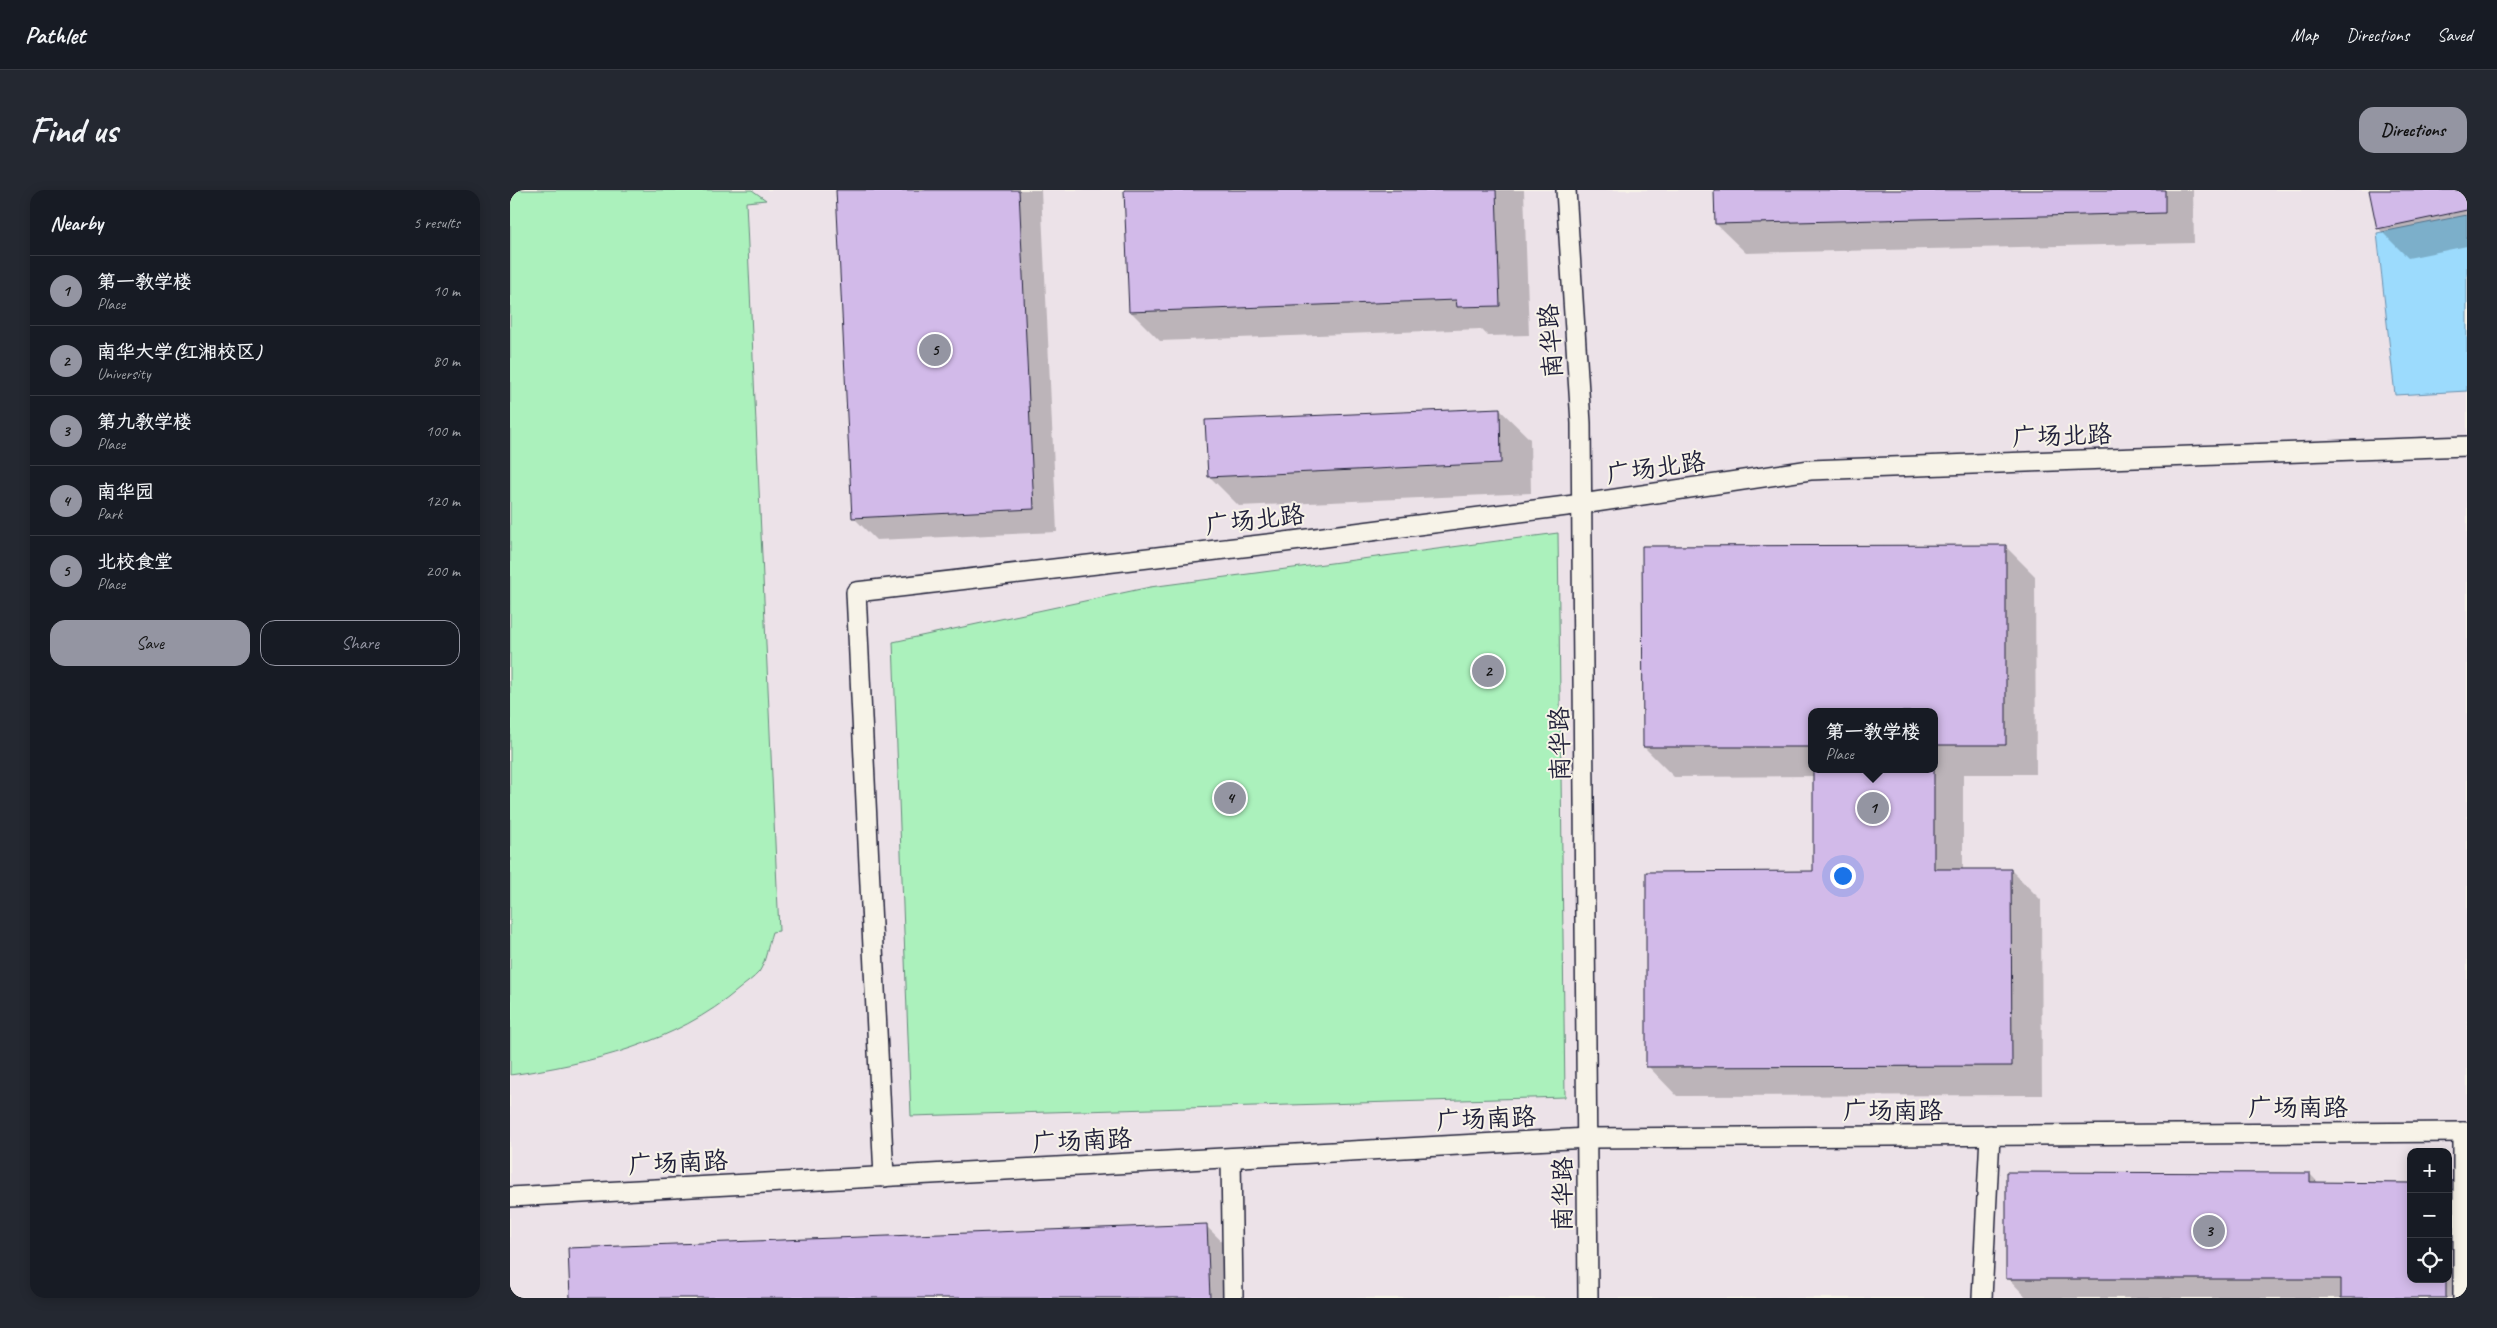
<!DOCTYPE html>
<html lang="en">
<head>
<meta charset="utf-8">
<style>
	:root { --surface:#171b24; --page:#242831; --text:#f1f3f6; --muted:#9ea1a6; --line:#363941; --accent:#9495a2 }
	body { margin:0; font-family:Caveat,"LXGW WenKai TC",sans-serif; background:var(--page); color:var(--text) }
	.controls { position:absolute; right:15px; bottom:15px; display:grid; overflow:hidden; border-radius:10px; box-shadow:0 2px 12px #0003 }
	.controls button { width:45px; height:45px; display:grid; place-items:center; padding:0; border:0; border-bottom:1px solid var(--line); background:var(--surface); color:var(--text); font:25px sans-serif }
	.you { position:absolute; left:1332px; top:685px; width:18px; height:18px; margin:-12px; border:4px solid #fff; border-radius:50%; background:#1a73e8; box-shadow:0 0 0 8px #1a73e833 }
	.badge { display:grid; place-items:center; width:32px; height:32px; border-radius:50%; background:var(--accent); color:#111; font-size:16px; font-weight:700 }
	.pin { position:absolute; translate:-50% -50%; border:2px solid #fff; box-shadow:0 1px 5px #0006 }
	.popup { position:absolute; left:1298px; top:518px; width:130px; height:65px; box-sizing:border-box; display:grid; place-content:center; border-radius:10px; background:var(--surface); filter:drop-shadow(0 1px 4px #0005); font-size:16px; white-space:nowrap; color:var(--muted) }
	.popup b { font-size:19px; color:var(--text) }
	.popup::after { content:''; position:absolute; left:50%; top:100%; margin-left:-10px; border:10px solid transparent; border-top-color:var(--surface) }
	.list { margin:0; padding:0; list-style:none }
	h2 { display:flex; justify-content:space-between; align-items:center; height:65px; margin:0; padding:0 20px; font-size:21px }
	h2 small { font-size:16px; font-weight:400; color:var(--muted) }
	.list li { display:grid; grid-template-columns:32px 1fr auto; gap:15px; align-items:center; box-sizing:border-box; height:70px; padding:0 20px; border-top:1px solid var(--line) }
	.list b { display:block; font-size:19px; white-space:nowrap }
	.list p { margin:0; font-size:16px; white-space:nowrap; color:var(--muted) }
	.list em { font-size:16px; font-style:normal; color:var(--muted) }
	.actions { display:flex; gap:10px; padding:15px 20px }
	.actions a { flex:1; padding:11px 0; border:1px solid var(--accent); border-radius:15px; text-align:center; font-size:18px; color:var(--accent) }
	.actions .main { background:var(--accent); color:#111 }
	.icon { flex:none; width:28px; height:28px; fill:none; stroke:currentColor; stroke-width:2; stroke-linecap:round; stroke-linejoin:round }
	.map { position:relative; flex:none; width:1957px; height:1108px; overflow:hidden; border-radius:15px }
	header { display:flex; align-items:center; gap:30px; box-sizing:border-box; height:70px; padding:0 25px; background:var(--surface); border-bottom:1px solid var(--line) }
	header strong { font-size:24px }
	nav { display:flex; gap:28px; margin-inline-start:auto; font-size:18px }
	.intro { display:flex; align-items:center; justify-content:space-between; box-sizing:border-box; height:120px; padding:0 30px }
	h1 { margin:0; font-size:35px }
	.button { padding:12px 22px; border-radius:15px; background:var(--accent); color:#111; font-size:18px; font-weight:700 }
	main { display:flex; gap:30px; padding:0 30px }
	aside { flex:1; background:var(--surface); border-radius:15px; box-shadow:0 2px 12px #0003 }
	.map>svg:first-child { display:block }
</style>
</head>
<body>
<header>
<strong>Pathlet</strong>
<nav><a>Map</a><a>Directions</a><a>Saved</a></nav>
</header>
<div class="intro"><h1>Find us</h1><a class="button">Directions</a></div>
<main>
<aside>
<h2>Nearby<small>5 results</small></h2>
<ul class="list">
<li><span class="badge">1</span><div><b>第一教学楼</b><p>Place</p></div><em>10 m</em></li>
<li><span class="badge">2</span><div><b>南华大学(红湘校区)</b><p>University</p></div><em>80 m</em></li>
<li><span class="badge">3</span><div><b>第九教学楼</b><p>Place</p></div><em>100 m</em></li>
<li><span class="badge">4</span><div><b>南华园</b><p>Park</p></div><em>120 m</em></li>
<li><span class="badge">5</span><div><b>北校食堂</b><p>Place</p></div><em>200 m</em></li>
</ul>
<div class="actions"><a class="main">Save</a><a>Share</a></div>
</aside>
<div class="map">
<svg width="1957" height="1108" viewBox="0 0 1957 1108">
	<rect width="100%" height="100%" fill="#f7f3e8"/>
	<filter id="ink" filterUnits="userSpaceOnUse"><feTurbulence type="fractalNoise" baseFrequency=".02" numOctaves="2"/><feDisplacementMap in="SourceGraphic" scale="10" xChannelSelector="R" yChannelSelector="G"/><feConvolveMatrix kernelMatrix="1 2 1 2 8 2 1 2 1" color-interpolation-filters="sRGB"/></filter>
	<g filter="url(#ink)">
		<path fill="#ece2e8" fill-rule="evenodd" d="M0 0H1957V1108H0ZM1302 522H1424V579H1302ZM1901 962H1938V1089H1901Z"/>
		<g fill="#abf1bc" stroke="#668a7c">
			<path d="M0 0H242L256 10 236 12 269 741 262 742C258 754 256 772 249 782 244 788 235 794 229 799 166 853 79 874 0 885Z"/>
			<polygon points="1048,343 1055,907 401,926 383,452 640,397"/>
		</g>
		<polygon fill="#9cdbfd" stroke="#6b91af" points="1957,25 1957,201 1885,205 1867,43"/>
		<g fill="#0003" fill-rule="evenodd">
			<polygon points="327,0 531,0 547,342 366,350 343,327"/>
			<polygon points="615,0 1014,0 1019,145 978,146 971,139 650,151 620,121"/>
			<polygon points="1206,0 1683,0 1684,53 1236,63 1206,34"/>
			<polygon points="1860,0 1957,0 1957,56 1898,68 1868,38"/>
			<polygon points="990,220 1020,249 1021,303 729,316 699,286"/>
			<path d="M1495 356 1525 386 1526 584H1453V680H1501L1531 710 1532 905 1167 906 1138 876 1304 682V586L1164 587 1134 557ZM1302 522H1424V579H1302Z"/>
			<polygon points="1800,984 1901,1089 1938,1089 1938,997 1957,1015 1957,1108 1517,1108 1498,1088"/>
			<polygon points="696,1036 726,1065 728,1108 61,1108 59,1059"/>
		</g>
		<g fill="#d2bae9" stroke="#22223b">
			<polygon points="326,0 509,0 524,319 342,328"/>
			<polygon points="614,0 986,0 990,116 947,117 946,110 619,122"/>
			<polygon points="1204,0 1655,0 1655,23 1205,34"/>
			<polygon points="1859,0 1957,0 1957,20 1867,39"/>
			<polygon points="990,218 991,273 698,287 695,230"/>
			<polygon points="1496,355 1496,555 1424,555 1424,522 1302,522 1302,557 1133,557 1132,356"/>
			<polygon points="1303,579 1424,579 1424,679 1501,679 1502,876 1136,877 1136,682 1303,681"/>
			<polygon points="1496,982 1800,983 1800,992 1901,993 1901,1089 1936,1089 1936,1108 1831,1108 1831,1089 1496,1089"/>
			<polygon points="697,1034 700,1108 60,1108 58,1058"/>
		</g>
		<g fill="none" stroke-linecap="round" stroke-linejoin="round">
			<g stroke="#22223b" stroke-width="22">
				<g id="service">
					<polyline points="1056,0 1071,233 1078,1108"/>
					<polyline points="1953,942 1953,1108"/>
					<polyline points="721,968 723,1108"/>
					<polyline points="374,987 346,402 767,353 1072,314 1300,280 1957,256"/>
					<polyline points="0,1007 1078,948 1957,942"/>
					<polyline points="1472,1108 1480,945"/>
				</g>
			</g>
			<use href="#service" stroke="#f7f3e8" stroke-width="19"/>
		</g>
	</g>
	<g text-anchor="middle" dominant-baseline="central" stroke-width="4" stroke-linejoin="round" paint-order="stroke">
		<g font-size="25" fill="#22223b" stroke="#f7f3e8">
			<text transform="translate(1041 151) rotate(-94)">南华路</text>
			<text transform="translate(1552 246) rotate(-2)">广场北路</text>
			<text transform="translate(1146 278) rotate(-8)">广场北路</text>
			<text transform="translate(745 330) rotate(-7)">广场北路</text>
			<text transform="translate(1050 554) rotate(-91)">南华路</text>
			<text x="1788" y="918">广场南路</text>
			<text x="1383" y="921">广场南路</text>
			<text transform="translate(976 929) rotate(-3)">广场南路</text>
			<text transform="translate(572 951) rotate(-3)">广场南路</text>
			<text transform="translate(168 973) rotate(-3)">广场南路</text>
			<text transform="translate(1053 1004) rotate(-90)">南华路</text>
		</g>
	</g>
</svg>
<div class="controls">
<button>+</button>
<button>−</button>
<button><svg class="icon" aria-label="locate" viewBox="0 0 24 24"><circle cx="12" cy="12" r="6"/><path d="M12 2v4M12 18v4M2 12h4M18 12h4"/></svg></button>
</div>
<div class="you"></div>
<div class="pin badge" style="left:1363px;top:618px">1</div>
<div class="popup"><b>第一教学楼</b>Place</div>
<div class="pin badge" style="left:978px;top:481px">2</div>
<div class="pin badge" style="left:1699px;top:1041px">3</div>
<div class="pin badge" style="left:720px;top:608px">4</div>
<div class="pin badge" style="left:425px;top:160px">5</div>
</div>
</main>
</body>
</html>
